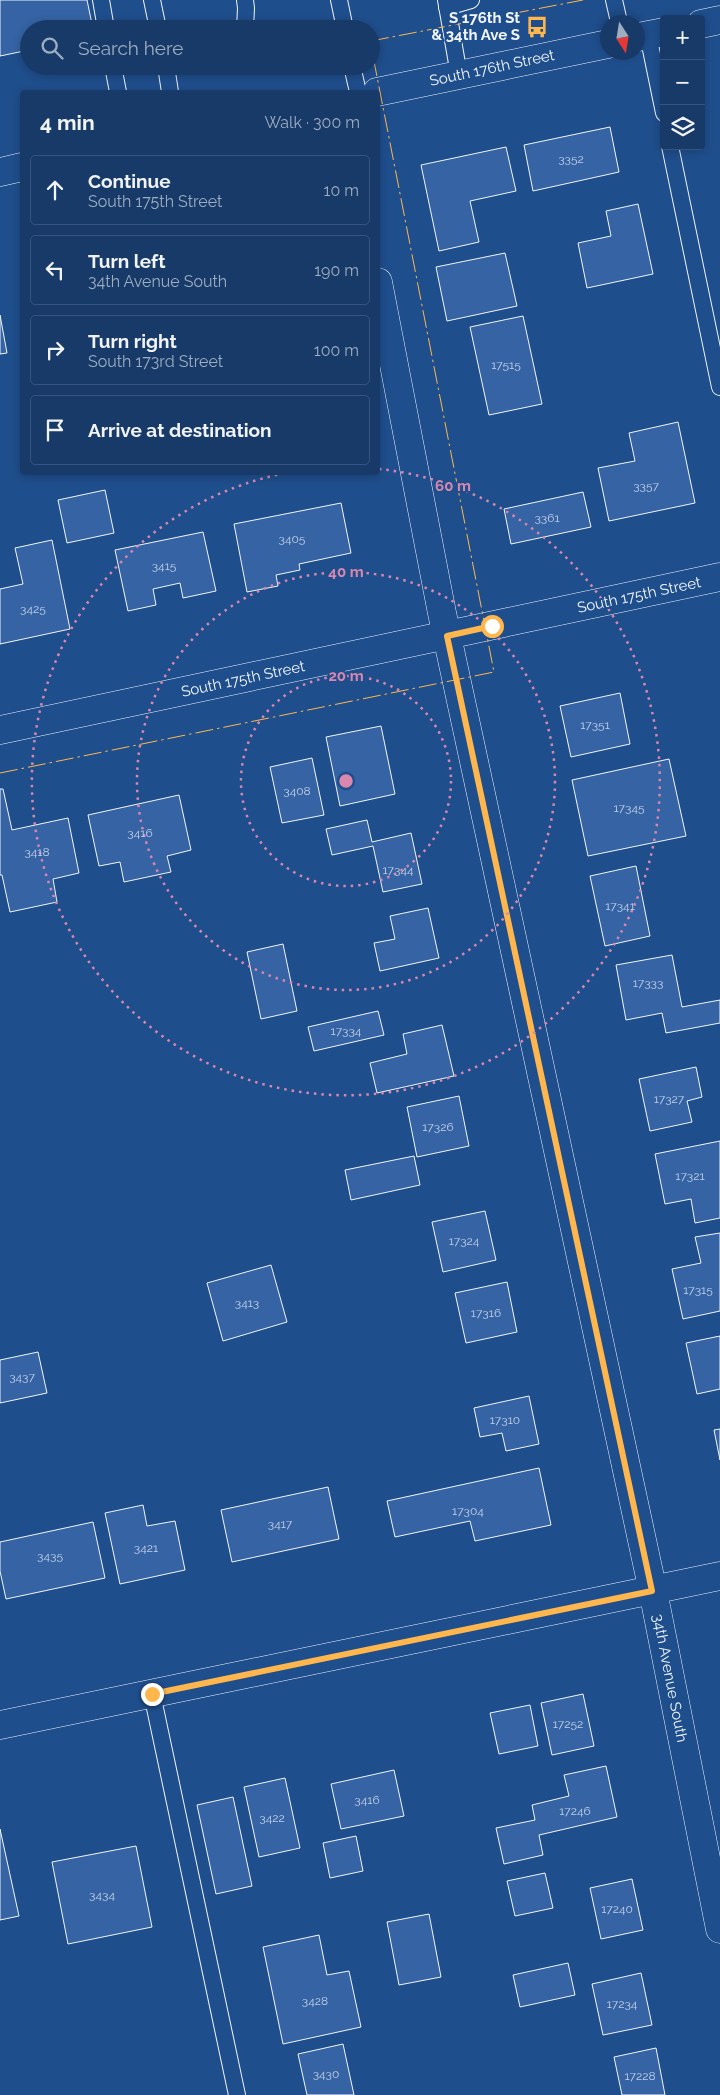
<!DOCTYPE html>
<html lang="en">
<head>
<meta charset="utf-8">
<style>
	:root { --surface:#173a69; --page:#20416f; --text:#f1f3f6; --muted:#9eadc0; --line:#36547d }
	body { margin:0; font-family:Raleway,sans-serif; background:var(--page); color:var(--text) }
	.controls { position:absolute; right:15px; top:15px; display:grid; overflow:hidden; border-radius:5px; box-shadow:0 2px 8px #0003 }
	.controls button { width:45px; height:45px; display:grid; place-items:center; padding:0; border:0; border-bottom:1px solid var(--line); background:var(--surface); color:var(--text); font:25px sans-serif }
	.compass { position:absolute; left:600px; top:15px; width:45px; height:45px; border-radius:50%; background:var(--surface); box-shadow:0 2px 8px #0003; rotate:168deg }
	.stop { position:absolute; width:15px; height:15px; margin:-11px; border:4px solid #ffb74d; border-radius:50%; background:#fff }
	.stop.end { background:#ffb74d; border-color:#fff; box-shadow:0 1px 5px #0008 }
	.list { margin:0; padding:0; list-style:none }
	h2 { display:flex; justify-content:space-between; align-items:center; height:65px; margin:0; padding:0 20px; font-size:21px }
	h2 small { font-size:16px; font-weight:400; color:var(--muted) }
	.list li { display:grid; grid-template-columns:32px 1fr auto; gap:15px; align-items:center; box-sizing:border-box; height:70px; margin:0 10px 10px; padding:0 10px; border:1px solid var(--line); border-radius:5px }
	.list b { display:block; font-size:19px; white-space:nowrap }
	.list p { margin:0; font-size:16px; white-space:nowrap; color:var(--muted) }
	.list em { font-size:16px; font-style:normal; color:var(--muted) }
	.icon { flex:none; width:28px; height:28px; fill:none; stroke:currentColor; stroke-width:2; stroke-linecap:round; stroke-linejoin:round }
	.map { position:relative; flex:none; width:720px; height:2095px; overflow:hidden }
	.search { position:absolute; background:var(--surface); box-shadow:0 2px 8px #0003; left:20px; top:20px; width:360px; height:55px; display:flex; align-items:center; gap:12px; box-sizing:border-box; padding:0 18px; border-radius:28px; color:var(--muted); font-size:19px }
	.panel { position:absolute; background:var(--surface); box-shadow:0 2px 8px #0003; left:20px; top:90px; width:360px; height:385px; border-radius:5px }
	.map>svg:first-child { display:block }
</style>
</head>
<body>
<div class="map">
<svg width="720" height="2095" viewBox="0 0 720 2095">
	<rect width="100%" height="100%" fill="#1f4e8c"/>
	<g fill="#3563a3" stroke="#f2f6ff">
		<polygon points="0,0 87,0 93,29 29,29 29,50 0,56"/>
		<polygon points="610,127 619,172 533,191 524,145"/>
		<polygon points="506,147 516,191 470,201 479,242 439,251 421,165"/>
		<polygon points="638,204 653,274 587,288 578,243 611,236 606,211"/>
		<polygon points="505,253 517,306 447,321 436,267"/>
		<polygon points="0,315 7,353 0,354"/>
		<polygon points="523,316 542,404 489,415 470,327"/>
		<polygon points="678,422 695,503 609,521 598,468 635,461 629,433"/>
		<polygon points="105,490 114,533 67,543 58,500"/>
		<polygon points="583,492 591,527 511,544 504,509"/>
		<polygon points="341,503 351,553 299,564 300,570 276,575 278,586 247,592 234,524"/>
		<polygon points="203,532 216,591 183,598 180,583 153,589 156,605 128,611 115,550"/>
		<polygon points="52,540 70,629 0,644 0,589 23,584 15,548"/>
		<polygon points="620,693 630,744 571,757 560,706"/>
		<polygon points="381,726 395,794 340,806 326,737"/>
		<polygon points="312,758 324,815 282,823 270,767"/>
		<polygon points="669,759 686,836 588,856 572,780"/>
		<polygon points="0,789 3,789 12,830 68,818 79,873 53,879 57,902 10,912 2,875 0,875"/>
		<polygon points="179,795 191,850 167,856 171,872 124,882 120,862 99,866 88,815"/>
		<polygon points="367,820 372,842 411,833 422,884 383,892 373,846 332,855 326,829"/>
		<polygon points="636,866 650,936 605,946 590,876"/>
		<polygon points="428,908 439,958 380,971 374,943 395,939 390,916"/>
		<polygon points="283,944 297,1011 261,1019 247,952"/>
		<polygon points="672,955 682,1007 720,1000 720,1023 666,1033 662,1013 626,1020 616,965"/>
		<polygon points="378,1011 384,1035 314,1051 308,1027"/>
		<polygon points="442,1025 454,1076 377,1093 370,1063 407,1054 403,1034"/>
		<polygon points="696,1067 702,1097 687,1101 692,1122 650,1131 639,1079"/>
		<polygon points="459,1096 469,1146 417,1157 407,1107"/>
		<polygon points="720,1141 720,1218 695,1223 691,1199 665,1204 655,1154"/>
		<polygon points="414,1156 420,1185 351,1200 345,1170"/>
		<polygon points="485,1211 496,1260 443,1272 432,1222"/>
		<polygon points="720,1233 720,1311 683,1319 672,1269 701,1263 695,1237"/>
		<polygon points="271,1265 287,1322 223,1341 207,1283"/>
		<polygon points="507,1282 517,1332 466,1343 455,1293"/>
		<polygon points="720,1336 720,1389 697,1394 686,1343"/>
		<polygon points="38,1352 47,1393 0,1403 0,1360"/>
		<polygon points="529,1396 539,1444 506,1451 502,1433 480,1437 474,1408"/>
		<polygon points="720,1429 720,1460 714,1430"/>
		<polygon points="539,1468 551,1525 475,1541 470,1521 395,1537 387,1501"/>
		<polygon points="328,1487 339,1539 232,1562 221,1510"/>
		<polygon points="143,1505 147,1526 175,1521 185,1570 120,1584 105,1513"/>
		<polygon points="93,1522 105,1578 6,1599 0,1571 0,1542"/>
		<polygon points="583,1694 594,1746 552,1755 541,1703"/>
		<polygon points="530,1705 538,1746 499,1754 490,1713"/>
		<polygon points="606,1766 617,1817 539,1835 543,1855 504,1864 496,1828 535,1820 532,1805 569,1796 564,1775"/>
		<polygon points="394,1770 404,1816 341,1829 331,1784"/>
		<polygon points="285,1778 300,1848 259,1857 244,1787"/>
		<polygon points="233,1797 252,1886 216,1894 197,1805"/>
		<polygon points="0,1829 19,1916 0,1920"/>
		<polygon points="356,1836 363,1871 330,1878 323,1843"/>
		<polygon points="136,1846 152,1927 68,1944 52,1862"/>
		<polygon points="545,1873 553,1908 515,1916 507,1881"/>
		<polygon points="632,1879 643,1930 601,1939 590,1888"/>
		<polygon points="429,1914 441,1977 399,1985 387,1922"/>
		<polygon points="319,1935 327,1975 349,1971 361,2027 283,2044 263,1947"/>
		<polygon points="568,1963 575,1995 520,2007 513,1975"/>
		<polygon points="641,1973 652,2025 603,2035 592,1984"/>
		<polygon points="343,2044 354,2095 307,2095 298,2054"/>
		<polygon points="656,2048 665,2095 622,2095 614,2057"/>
	</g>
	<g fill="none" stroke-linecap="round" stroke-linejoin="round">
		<g stroke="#f2f6ff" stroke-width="18">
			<g id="lane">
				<polyline points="101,0 106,29"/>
				<polyline points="152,0 158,29"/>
				<polyline points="245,0 246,8 245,29"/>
				<polyline points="339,0 345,29"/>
				<polyline points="446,0 459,75"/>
				<polyline points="614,0 619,22"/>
				<polyline points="447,7 471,0"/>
				<polyline points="648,35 664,113"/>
				<polyline points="113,66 118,92"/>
				<polyline points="166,66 170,92"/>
				<polyline points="352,66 358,92"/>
				<polyline points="670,146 720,387"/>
				<polyline points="152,1694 237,2095"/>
			</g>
		</g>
		<g stroke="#f2f6ff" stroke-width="29">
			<g id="street">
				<polyline points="378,282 442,613 653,1591 720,1929"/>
				<polyline points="0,730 720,577"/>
				<polyline points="0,1725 720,1576"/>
			</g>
		</g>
		<g stroke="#f2f6ff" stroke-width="29">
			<g id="secondary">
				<polyline points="701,24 720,20"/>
				<polyline points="638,37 664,32"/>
				<polyline points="377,92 608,44"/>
				<polyline points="0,172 22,167"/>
			</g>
		</g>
		<use href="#lane" stroke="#1f4e8c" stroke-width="16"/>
		<use href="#street" stroke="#1f4e8c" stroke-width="28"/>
		<use href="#secondary" stroke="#1f4e8c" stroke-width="28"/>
		<g stroke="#ffb74d" stroke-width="1" stroke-dasharray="18 4 2.5 4" stroke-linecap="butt">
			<polyline points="371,41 583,0"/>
			<polyline points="0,773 494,672 371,46"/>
		</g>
	</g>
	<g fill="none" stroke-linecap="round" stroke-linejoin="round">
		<polyline stroke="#ffb74d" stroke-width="6" points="152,1694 652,1591 447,636 492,626"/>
	</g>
	<g fill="none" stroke="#da87ad" stroke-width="2.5" stroke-dasharray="2.5 5">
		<circle cx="346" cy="781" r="105"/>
		<circle cx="346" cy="781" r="209"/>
		<path d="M379 469A314 314 0 1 1 286 473"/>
	</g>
	<defs>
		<g id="bus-bare" transform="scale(1.725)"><path d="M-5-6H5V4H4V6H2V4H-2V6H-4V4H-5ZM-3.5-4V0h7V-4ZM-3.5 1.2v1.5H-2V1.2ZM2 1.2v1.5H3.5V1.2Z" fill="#ffb74d" stroke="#1f4e8c" stroke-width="2.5" paint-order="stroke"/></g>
	</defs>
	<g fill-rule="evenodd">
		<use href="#bus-bare" x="537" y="27"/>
	</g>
	<g text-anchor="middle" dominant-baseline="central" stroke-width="4" stroke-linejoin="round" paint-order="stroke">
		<g font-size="12" fill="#c3d1e8">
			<text x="571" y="159">3352</text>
			<text x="506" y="365">17515</text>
			<text x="646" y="486">3357</text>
			<text x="547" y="518">3361</text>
			<text x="292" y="539">3405</text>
			<text x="164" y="566">3415</text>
			<text x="33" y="609">3425</text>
			<text x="595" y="725">17351</text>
			<text x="297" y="791">3408</text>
			<text x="629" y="808">17345</text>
			<text x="140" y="833">3416</text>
			<text x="37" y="852">3418</text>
			<text x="398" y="870">17344</text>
			<text x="620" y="906">17341</text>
			<text x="648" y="983">17333</text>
			<text x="346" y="1031">17334</text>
			<text x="669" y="1099">17327</text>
			<text x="438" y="1127">17326</text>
			<text x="690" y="1176">17321</text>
			<text x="464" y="1241">17324</text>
			<text x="698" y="1290">17315</text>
			<text x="247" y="1303">3413</text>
			<text x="486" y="1313">17316</text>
			<text x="22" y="1377">3437</text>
			<text x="505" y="1420">17310</text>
			<text x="468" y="1511">17304</text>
			<text x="280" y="1524">3417</text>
			<text x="146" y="1548">3421</text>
			<text x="50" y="1556">3435</text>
			<text x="568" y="1724">17252</text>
			<text x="367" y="1800">3416</text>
			<text x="575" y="1811">17246</text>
			<text x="272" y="1818">3422</text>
			<text x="102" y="1895">3434</text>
			<text x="617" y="1909">17240</text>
			<text x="315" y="2001">3428</text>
			<text x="622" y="2004">17234</text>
			<text x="326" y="2074">3430</text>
			<text x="640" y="2076">17228</text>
		</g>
		<g font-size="15" font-weight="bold" fill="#f2f6ff" stroke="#1f4e8c" text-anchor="end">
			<text x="520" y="18">S 176th St<tspan x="520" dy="17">&amp; 34th Ave S</tspan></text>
		</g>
		<g font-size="15" fill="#f2f6ff" stroke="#1f4e8c">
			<text transform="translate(492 68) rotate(-12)">South 176th Street</text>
			<text transform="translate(639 595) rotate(-12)">South 175th Street</text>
			<text transform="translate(243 679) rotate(-12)">South 175th Street</text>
			<text transform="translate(670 1678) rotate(79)">34th Avenue South</text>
		</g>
	</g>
	<circle cx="346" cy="781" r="8" fill="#da87ad" stroke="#1f4e8c" stroke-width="2.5"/>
	<g font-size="15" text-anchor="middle" font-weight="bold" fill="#da87ad" stroke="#1f4e8c" stroke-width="4" stroke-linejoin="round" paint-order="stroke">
		<text x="453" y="491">60 m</text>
		<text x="346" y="577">40 m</text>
		<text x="346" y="681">20 m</text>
	</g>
</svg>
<div class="controls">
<button>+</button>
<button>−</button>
<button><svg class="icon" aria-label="layers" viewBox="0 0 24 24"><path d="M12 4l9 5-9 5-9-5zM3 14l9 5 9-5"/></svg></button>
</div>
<svg class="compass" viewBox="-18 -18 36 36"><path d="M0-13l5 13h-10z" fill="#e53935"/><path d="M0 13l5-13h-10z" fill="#9eadc0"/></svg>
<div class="stop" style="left:492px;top:626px"></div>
<div class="stop end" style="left:152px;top:1694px"></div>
<div class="search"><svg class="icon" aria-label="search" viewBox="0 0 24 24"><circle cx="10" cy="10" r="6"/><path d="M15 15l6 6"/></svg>Search here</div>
<section class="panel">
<h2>4 min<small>Walk · 300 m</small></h2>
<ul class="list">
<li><svg class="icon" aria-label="ahead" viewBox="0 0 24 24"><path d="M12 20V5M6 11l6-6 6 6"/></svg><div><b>Continue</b><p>South 175th Street</p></div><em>10 m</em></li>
<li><svg class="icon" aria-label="left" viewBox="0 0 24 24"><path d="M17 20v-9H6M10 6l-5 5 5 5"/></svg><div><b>Turn left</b><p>34th Avenue South</p></div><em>190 m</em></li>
<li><svg class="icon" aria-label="right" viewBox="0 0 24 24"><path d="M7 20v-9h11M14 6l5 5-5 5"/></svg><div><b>Turn right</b><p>South 173rd Street</p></div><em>100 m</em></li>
<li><svg class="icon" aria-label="arrive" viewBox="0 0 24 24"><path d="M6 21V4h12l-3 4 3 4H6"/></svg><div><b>Arrive at destination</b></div></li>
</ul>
</section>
</div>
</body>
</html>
